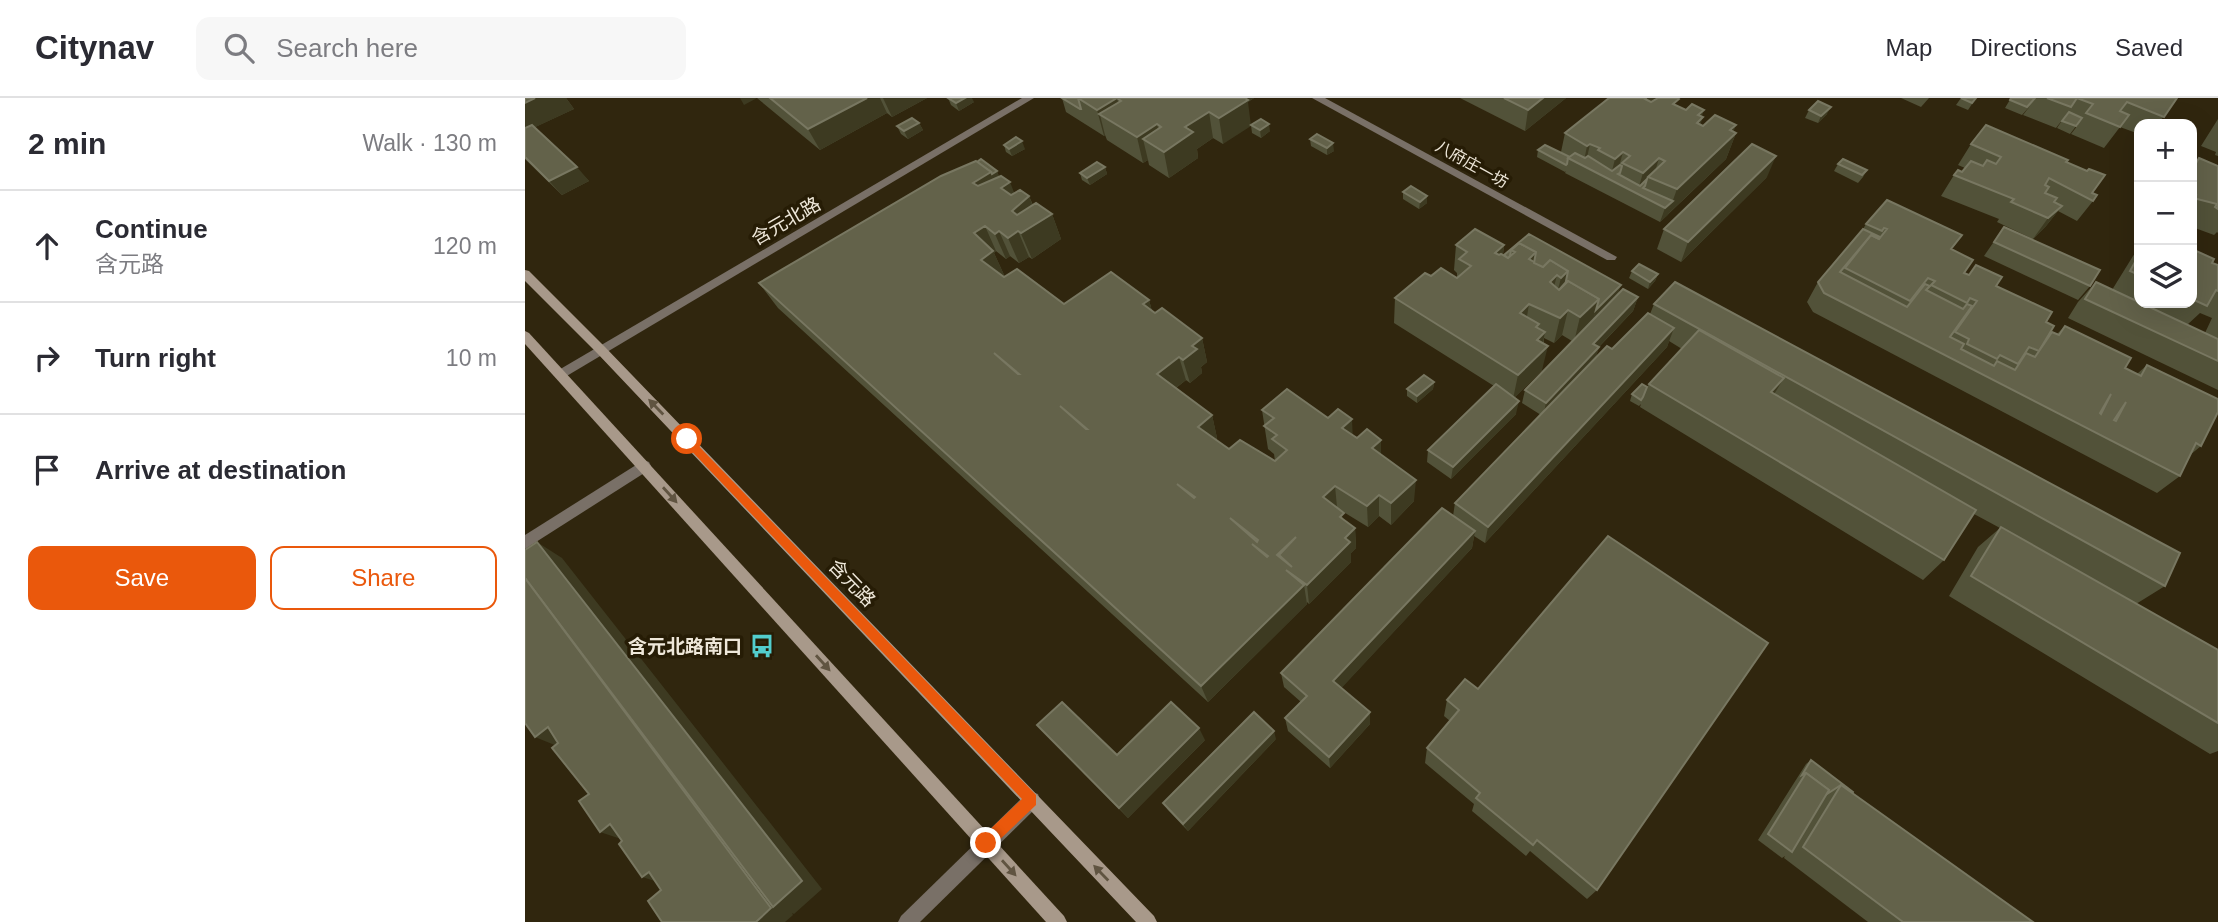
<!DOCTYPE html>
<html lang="en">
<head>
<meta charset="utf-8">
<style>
	:root { --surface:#fff; --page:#f7f7f7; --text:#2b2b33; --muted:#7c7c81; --line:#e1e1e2; --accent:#ea580c }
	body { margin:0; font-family:Arial,"Noto Sans SC",sans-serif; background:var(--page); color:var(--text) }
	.controls { position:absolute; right:21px; top:21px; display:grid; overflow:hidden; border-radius:14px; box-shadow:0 7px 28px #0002 }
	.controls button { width:63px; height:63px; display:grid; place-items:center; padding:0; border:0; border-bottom:2px solid var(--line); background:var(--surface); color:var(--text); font:35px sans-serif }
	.stop { position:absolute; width:21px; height:21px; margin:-16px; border:5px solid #ea580c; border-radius:50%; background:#fff }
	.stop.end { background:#ea580c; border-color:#fff; box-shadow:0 2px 7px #0008 }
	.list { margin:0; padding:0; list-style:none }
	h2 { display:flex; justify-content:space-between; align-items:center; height:91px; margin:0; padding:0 28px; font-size:30px }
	h2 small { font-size:23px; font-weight:400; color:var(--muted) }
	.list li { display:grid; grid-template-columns:46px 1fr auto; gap:21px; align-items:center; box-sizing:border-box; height:112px; padding:0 28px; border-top:2px solid var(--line) }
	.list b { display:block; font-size:26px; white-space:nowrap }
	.list p { margin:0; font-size:23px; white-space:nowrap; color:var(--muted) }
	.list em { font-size:23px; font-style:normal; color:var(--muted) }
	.actions { display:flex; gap:14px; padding:21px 28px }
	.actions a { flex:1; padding:16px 0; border:2px solid var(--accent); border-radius:14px; text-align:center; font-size:24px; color:var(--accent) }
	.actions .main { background:var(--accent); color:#fff }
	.icon { flex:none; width:38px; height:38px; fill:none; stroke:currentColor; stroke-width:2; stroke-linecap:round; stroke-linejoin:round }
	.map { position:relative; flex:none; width:1693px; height:824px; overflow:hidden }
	header { display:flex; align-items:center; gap:42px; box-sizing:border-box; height:98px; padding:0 35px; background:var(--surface); border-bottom:2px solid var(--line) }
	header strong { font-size:33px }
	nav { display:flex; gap:38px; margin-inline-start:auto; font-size:24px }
	.search { width:490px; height:63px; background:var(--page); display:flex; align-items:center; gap:18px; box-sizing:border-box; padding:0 24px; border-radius:14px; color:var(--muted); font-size:26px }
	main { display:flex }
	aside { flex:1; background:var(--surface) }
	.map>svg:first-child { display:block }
</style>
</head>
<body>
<header>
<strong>Citynav</strong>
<div class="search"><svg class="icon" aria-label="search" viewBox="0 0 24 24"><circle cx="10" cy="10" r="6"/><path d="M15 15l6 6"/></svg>Search here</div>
<nav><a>Map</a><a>Directions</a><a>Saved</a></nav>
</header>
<main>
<aside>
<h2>2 min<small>Walk · 130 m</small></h2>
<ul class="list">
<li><svg class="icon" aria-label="ahead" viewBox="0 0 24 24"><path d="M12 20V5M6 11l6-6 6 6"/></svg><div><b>Continue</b><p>含元路</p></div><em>120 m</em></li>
<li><svg class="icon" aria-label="right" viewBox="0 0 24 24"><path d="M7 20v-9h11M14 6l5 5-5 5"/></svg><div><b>Turn right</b></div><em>10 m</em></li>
<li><svg class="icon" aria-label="arrive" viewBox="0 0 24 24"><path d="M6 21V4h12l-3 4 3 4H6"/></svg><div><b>Arrive at destination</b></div></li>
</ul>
<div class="actions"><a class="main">Save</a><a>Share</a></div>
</aside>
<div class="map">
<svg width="1693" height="824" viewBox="0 0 1693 824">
	<rect width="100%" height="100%" fill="#30260e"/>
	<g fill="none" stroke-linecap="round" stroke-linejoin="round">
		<g fill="#797067" fill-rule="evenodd">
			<polygon points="119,362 124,364 126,368 124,372 0,451 0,437"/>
			<polygon points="507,694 513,696 515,702 513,708 395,824 373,824 376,818 501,696"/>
		</g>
		<g fill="#797067" fill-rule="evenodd">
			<polygon points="497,0 509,0 40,279 32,279 30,276 32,273"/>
			<polygon points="787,0 800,0 1092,159 1090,162 1082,162"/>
		</g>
		<g fill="#a8998a" fill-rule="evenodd">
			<polygon points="0,172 4,173 80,249 629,818 632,824 611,824 72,255 0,183"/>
			<polygon points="0,233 4,235 539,818 542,824 521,824 0,246"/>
		</g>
	</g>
	<g fill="#525239" fill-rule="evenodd">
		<polygon points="0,0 41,0 49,11 10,29 64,83 37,97 0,61"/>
		<polygon points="232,0 402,0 367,19 362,15 295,52"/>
		<polygon points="423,0 449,4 434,13 426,7"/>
		<polygon points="537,0 729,0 723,4 698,46 688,40 672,51 673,60 644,80 624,67 623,62 618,65 582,42 580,37 579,38 541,14"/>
		<polygon points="935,0 1041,0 1000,33"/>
		<polygon points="1376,0 1404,0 1396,9"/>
		<polygon points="1436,0 1451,0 1443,12 1431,7"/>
		<polygon points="1486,0 1652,0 1633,26 1614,26 1614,36 1595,29 1579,50 1546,36 1553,27 1552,27 1545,36 1532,30 1538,21 1531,30 1498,17 1505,8 1497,17 1480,10"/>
		<polygon points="1129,2 1152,8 1176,19 1175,26 1178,28 1211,35 1201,61 1135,124 1040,75 1041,73 1040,74 1012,59 1013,52 1036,54 1040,35"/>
		<polygon points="1284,12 1302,16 1293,25 1280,20"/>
		<polygon points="1693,21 1693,58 1690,57 1691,54 1676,48"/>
		<polygon points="394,25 398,32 383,41 376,36 372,28"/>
		<polygon points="726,27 745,33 736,40 727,35"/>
		<polygon points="785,41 809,53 802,57 786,48"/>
		<polygon points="1446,46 1541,64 1567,95 1568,103 1552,123 1533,113 1521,128 1508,141 1472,124 1474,121 1416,98 1429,77 1437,74 1440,70 1433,67"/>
		<polygon points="479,47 500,51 487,58 481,54"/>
		<polygon points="1674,60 1693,68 1693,135 1692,134 1689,137 1670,130 1672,126 1667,125 1667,68"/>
		<polygon points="1313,66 1342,72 1338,79 1333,85 1309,73"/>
		<polygon points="580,69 582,76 565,87 557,82 555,75"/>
		<polygon points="472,73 474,79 489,95 504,98 508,107 527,116 536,141 507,161 504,159 494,165 485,158 481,161 471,153 469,155 480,179 539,206 624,202 627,213 677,240 682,264 676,269 677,275 665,285 661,282 651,290 687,317 692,340 691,342 704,351 750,363 749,356 743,351 737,312 827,337 832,340 856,342 856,357 889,403 866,427 854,418 843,429 812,410 819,422 830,430 831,450 826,455 826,464 784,506 782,504 782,506 683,604 253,210 234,185"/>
		<polygon points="1242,79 1156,164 1132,151 1139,131"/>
		<polygon points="878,94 902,98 902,105 894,111 878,101"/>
		<polygon points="1341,126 1437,137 1427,151 1439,175 1471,188 1521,224 1524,237 1532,236 1540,228 1600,270 1612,276 1622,267 1676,348 1665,357 1655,378 1632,395 1288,214 1282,204 1293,184 1338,131"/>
		<polygon points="1479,129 1565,188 1553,202 1459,158"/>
		<polygon points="1004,136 1093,196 1113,199 1108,213 1074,249 1070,261 1087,251 1125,216 1129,206 1640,488 1611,506 1693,552 1693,653 1685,656 1424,498 1453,449 1475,430 1449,416 1419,462 1398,482 1115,309 1116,306 1114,308 1105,303 1107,296 1122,289 1124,286 1157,251 1144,243 1142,249 960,445 949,438 947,450 816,590 845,626 805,670 763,633 760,620 776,604 759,589 756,575 928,418 930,405 1016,317 997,305 1000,292 1047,243 1037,237 1029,245 1019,240 1017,272 989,300 991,316 926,381 902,364 903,352 969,288 869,225 870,200 906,178 932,179 932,175 929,172 931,147 979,147 978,157 979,157"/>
		<path d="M1614 151V205H1667V155L1669 152 1687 165 1693 167V292L1543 220 1553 204 1571 184 1587 192 1608 158ZM1675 215 1687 220 1680 235 1662 227Z"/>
		<polygon points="1107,173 1133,176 1130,183 1123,191 1104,180"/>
		<polygon points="909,284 908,291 892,305 882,298 882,291"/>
		<polygon points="940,581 1072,792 1062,801 1005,753 1001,758 947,713 949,706 900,665 902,650 925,623 919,618 922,602"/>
		<polygon points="512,627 592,657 680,642 603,720"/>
		<polygon points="751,641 663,733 643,712 638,705"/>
		<polygon points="1286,662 1327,696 1508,824 1343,824 1259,760 1260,758 1257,760 1233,742 1281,666"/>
	</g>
	<g fill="#3d3a21">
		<polygon points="10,0 41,0 49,11 0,34 0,5"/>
		<polygon points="215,0 232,0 219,7"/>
		<polygon points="342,0 355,0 362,15 295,52 283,31"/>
		<polygon points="358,0 402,0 367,19"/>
		<polygon points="440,0 447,0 449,4 434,13 431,5"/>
		<polygon points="574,0 596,0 592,0 598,26 575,17 580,37 579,38 572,12"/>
		<polygon points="703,0 729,0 723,4 726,28 698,46 694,20"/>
		<polygon points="1018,0 1041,0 1000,33 1003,12"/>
		<polygon points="1121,0 1130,0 1125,16 1120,1"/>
		<polygon points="1306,9 1302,16 1293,25 1296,18"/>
		<polygon points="1179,12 1176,21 1178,19 1169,45 1173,17"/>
		<polygon points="684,14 688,40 672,51 673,60 644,80 639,54 660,29"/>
		<polygon points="394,25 398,32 383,41 379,33"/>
		<polygon points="632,26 638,52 618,41 623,62 618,65 612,39"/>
		<polygon points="744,26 745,33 736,40 735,32"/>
		<polygon points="1211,27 1207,38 1211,35 1201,61 1143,116 1152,91"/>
		<polygon points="497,43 500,51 487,58 484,51"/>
		<polygon points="808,45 809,53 802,57 802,50"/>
		<polygon points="1065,46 1060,69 1058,68 1062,48"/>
		<polygon points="1098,54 1091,80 1085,81 1090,61"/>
		<polygon points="1251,58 1242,79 1156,164 1163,144"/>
		<polygon points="1134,60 1128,81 1123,79 1117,98 1112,95 1118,75"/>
		<polygon points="52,69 64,83 37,97 24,83"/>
		<polygon points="580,69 582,76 565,87 562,80"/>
		<polygon points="472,73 475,81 459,110 448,85 466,74"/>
		<polygon points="485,84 494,107 504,98 514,124 527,116 536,141 507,161 476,90"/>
		<polygon points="902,98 902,105 894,111 895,104"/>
		<polygon points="1148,103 1143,117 1135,124 1140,110"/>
		<polygon points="1537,108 1521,128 1508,141 1523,120"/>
		<polygon points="460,128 471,153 469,155 480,179 468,187 456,162 449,135"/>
		<polygon points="474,133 485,158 481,161 470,136"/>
		<polygon points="493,133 504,159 494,165 483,140"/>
		<polygon points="979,147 976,168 970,155"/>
		<polygon points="1011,154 1007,175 1004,161"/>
		<polygon points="1043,173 1038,195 1031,199 1036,180"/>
		<polygon points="1133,176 1130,183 1123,191 1125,184"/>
		<polygon points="1032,177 1027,197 1025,184"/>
		<polygon points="1096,187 1092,200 1067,225 1071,212"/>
		<polygon points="1113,199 1108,213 1064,259 1068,246"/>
		<polygon points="1074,201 1067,226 1049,244 1055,219"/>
		<polygon points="624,202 631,227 618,206"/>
		<polygon points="1004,206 1000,231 995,215"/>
		<polygon points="1043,212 1037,237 1029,245 1035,220"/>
		<polygon points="1149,230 1142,249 960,445 963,429"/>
		<polygon points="1020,234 1016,255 1023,248 1017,272 988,301 993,277 1012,242"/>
		<polygon points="677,240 682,264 676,269 677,275 665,285 658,262 667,248"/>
		<polygon points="1074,249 1070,263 1018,318 1021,305"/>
		<polygon points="654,259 661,282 639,299 632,276"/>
		<polygon points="1259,280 1245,303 1246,294"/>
		<polygon points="909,284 908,291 892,305 892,298"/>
		<polygon points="994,303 991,316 926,381 928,369"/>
		<polygon points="687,317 692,340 679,351 673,329"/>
		<polygon points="827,321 828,344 817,330"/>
		<polygon points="856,342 856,364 847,350"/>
		<polygon points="891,382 889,403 866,427 866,405"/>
		<polygon points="810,388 812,409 798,399"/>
		<polygon points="854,397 854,418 843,429 842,408"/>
		<polygon points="830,430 831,450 826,455 826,464 784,506 782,487 820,440"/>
		<polygon points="950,433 947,450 810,597 808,583"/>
		<polygon points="12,444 37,460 297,791 269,816 267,815 268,817 260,824 231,824 0,480"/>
		<polygon points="779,487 782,506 683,604 676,588"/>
		<polygon points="845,614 845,626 805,670 804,659"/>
		<polygon points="23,629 37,650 10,639"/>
		<polygon points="674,630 680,642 603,720 594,710"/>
		<polygon points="749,633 751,641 663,733 658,726"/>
		<polygon points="85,726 102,743 75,734"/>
		<polygon points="124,774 143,787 117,779"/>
	</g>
	<g fill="#63624a" stroke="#787761" stroke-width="2" fill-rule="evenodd">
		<polygon points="0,0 10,0 0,5"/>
		<polygon points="245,0 342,0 283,31"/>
		<polygon points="423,0 440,0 431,5"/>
		<polygon points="537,0 553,0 556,11 555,11"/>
		<polygon points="553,0 720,0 723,2 694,20 684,14 660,29 668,34 639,54 618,41 636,29 632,26 612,39 574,16 596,3 592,0 572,12"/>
		<polygon points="979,0 1018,0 1003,12"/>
		<polygon points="1084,0 1121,0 1120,1 1126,4 1133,0 1153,0 1154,1 1148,6 1161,12 1167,6 1179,12 1173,17 1178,19 1172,25 1178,28 1190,17 1211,27 1205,32 1211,35 1152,91 1123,79 1140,63 1134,60 1118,75 1097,65 1105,58 1098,54 1090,61 1073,52 1075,50 1065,46 1062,48 1040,35"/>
		<polygon points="1436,0 1451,0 1447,5"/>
		<polygon points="1486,0 1510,0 1502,9 1485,2"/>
		<polygon points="1522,0 1652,0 1639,19 1602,4 1595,13 1604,17 1595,29 1561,15 1568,6 1552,0 1546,9"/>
		<polygon points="1293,3 1306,9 1296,18 1284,12"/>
		<polygon points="1544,14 1557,20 1551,28 1537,23"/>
		<polygon points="387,20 394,25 379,33 372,28"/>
		<polygon points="736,21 744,26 735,32 726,27"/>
		<polygon points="7,27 52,69 24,83 0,59 0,30"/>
		<polygon points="1461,27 1543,62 1541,64 1562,73 1564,71 1580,77 1567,95 1572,97 1568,103 1524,80 1520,87 1524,89 1520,95 1532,100 1529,104 1537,108 1523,120 1486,104 1489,101 1429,77 1433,72 1437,74 1446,63 1458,68 1462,62 1471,66 1476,59 1446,46"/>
		<polygon points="792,36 808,45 802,50 785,41"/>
		<polygon points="491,39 497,43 484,51 479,47"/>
		<polygon points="1227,46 1251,58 1163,144 1139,131"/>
		<polygon points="1020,47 1045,59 1043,60 1042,66 1041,67 1013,52"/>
		<polygon points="1050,55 1060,60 1063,58 1087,73 1095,67 1097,68 1095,75 1093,76 1115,88 1122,81 1120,88 1118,90 1148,103 1140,110 1043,60"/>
		<polygon points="1674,60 1693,68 1693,111 1690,109 1692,106 1668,100 1671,97 1667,95 1667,72"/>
		<polygon points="456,61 472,73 467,76 466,74 452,64"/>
		<polygon points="1318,61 1342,72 1337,77 1313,66"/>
		<path d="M451 63 466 74 448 85 453 88 476 78 485 84 476 90 486 97 495 92 504 98 487 113 492 117 511 105 527 116 496 135 493 133 483 140 474 133 470 136 460 128 449 135 468 153 456 162 479 179 492 171 539 206 586 174 624 202 618 206 630 215 637 210 677 240 667 248 672 251 658 262 654 259 632 276 687 317 673 329 704 351 715 342 750 363 762 352 747 341 752 337 739 328 749 320 737 312 762 291 803 320 813 311 827 321 817 330 832 340 842 331 856 342 847 350 891 382 866 405 854 397 842 408 810 388 798 399 819 415 815 419 830 430 820 440 825 444 782 487 761 472 779 487 676 588 234 185 416 78ZM469 255 494 276H493ZM535 308 562 331H561ZM652 386 670 399 669 400ZM705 420 733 442 732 444ZM771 439 754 457 767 469 752 457ZM727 446 743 458 742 459Z"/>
		<polygon points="572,64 580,69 562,80 555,75"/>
		<polygon points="886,88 902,98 895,104 878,94"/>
		<polygon points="1362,102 1437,137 1426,151 1448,162 1439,175 1444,177 1451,167 1477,179 1471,188 1527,214 1521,224 1529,228 1514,253 1504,249 1493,266 1475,257 1472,261 1442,246 1444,241 1430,234 1452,203 1445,200 1442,205 1406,187 1410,183 1403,180 1385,203 1320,170 1346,137 1354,141 1362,131 1359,130 1357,133 1341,126"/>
		<polygon points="1479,129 1575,172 1565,188 1469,144"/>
		<polygon points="950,131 979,147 970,155 974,157 976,156 983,160 990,154 986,152 994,145 1011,154 1004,161 1018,169 1025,162 1043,173 1036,180 1032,177 1025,184 1034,192 1043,183 1074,201 1055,219 1043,212 1035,220 1004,206 995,215 1014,226 1011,229 1020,234 1012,242 1023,248 993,277 870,200 900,175 906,178 916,170 932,180 946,168 934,161 942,154 931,147"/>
		<path d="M1338 131 1355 139 1354 141 1346 137 1315 174 1382 209 1400 186 1405 188 1401 192 1438 211 1442 206 1447 208 1425 239 1439 246 1436 251 1469 268 1472 263 1490 272 1501 255 1510 259 1527 234 1534 237 1540 228 1606 260 1600 270 1616 278 1622 267 1693 301V314L1676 348 1671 345 1655 378 1299 195 1293 184ZM1586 296 1576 316 1575 315ZM1601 304 1591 323 1589 322Z"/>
		<polygon points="1004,136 1096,187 1071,212 1074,201 1043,183 1034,192 1042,183 1041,183 1043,173 1025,162 1018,169 1009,165 1011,154 994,145 986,152 985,158 983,160 979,157"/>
		<polygon points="1669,152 1689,161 1687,165 1693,167 1693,193 1691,192 1682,208 1667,201 1667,156"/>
		<polygon points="1614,157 1614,177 1605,173"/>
		<polygon points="1114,166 1133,176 1125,184 1107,173"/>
		<polygon points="1150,184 1655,455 1640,488 1129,206"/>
		<polygon points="1571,184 1693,241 1693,263 1560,201"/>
		<polygon points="1098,191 1113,199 1068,246 1074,249 1021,305 1000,292"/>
		<polygon points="1123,215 1149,230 963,429 930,405 1082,248 1087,251"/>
		<polygon points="1174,232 1259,280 1246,294 1451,412 1419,462 1124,286"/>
		<polygon points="899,277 909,284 892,298 882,291"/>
		<polygon points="971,286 994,303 928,369 903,352"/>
		<polygon points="1117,286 1122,289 1118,299 1116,302 1107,296"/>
		<polygon points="917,410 950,433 808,583 845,614 804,659 760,620 782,598 756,575"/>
		<polygon points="1476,429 1693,552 1693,625 1446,478"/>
		<polygon points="1083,438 1243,545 1072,792 1012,742 1008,747 951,700 955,695 902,650 934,612 922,602 940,581 953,591"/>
		<polygon points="12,444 277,783 248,809 0,480 0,452"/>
		<polygon points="0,480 246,810 231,824 137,824 123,803 136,792 124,774 117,779 94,746 97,743 85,726 75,734 54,703 64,696 27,650 33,645 23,629 10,639 0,625"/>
		<polygon points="537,604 592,657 646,604 674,630 594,710 512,627"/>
		<polygon points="729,614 749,633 658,726 638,705"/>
		<polygon points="1286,662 1328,694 1327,696 1316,687 1302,696 1304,692 1281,675 1277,677"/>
		<polygon points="1281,675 1304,692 1267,754 1243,736"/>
		<polygon points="1316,687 1508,824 1378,824 1278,749"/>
	</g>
	<defs><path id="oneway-solid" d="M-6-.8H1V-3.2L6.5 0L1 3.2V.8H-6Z" transform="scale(1.75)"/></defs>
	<g fill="#605441">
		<use href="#oneway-solid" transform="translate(131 309) rotate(-134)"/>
		<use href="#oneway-solid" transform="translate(145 397) rotate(48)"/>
		<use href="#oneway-solid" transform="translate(298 565) rotate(48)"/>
		<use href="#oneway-solid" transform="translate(484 770) rotate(48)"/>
		<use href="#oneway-solid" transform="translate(576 775) rotate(-134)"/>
	</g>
	<polygon fill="#ea580c" points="162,336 511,697 511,707 466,750 456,750 456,740 497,701 158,344 156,341"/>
	<defs>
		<g id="bus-bare" transform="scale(1.89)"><path d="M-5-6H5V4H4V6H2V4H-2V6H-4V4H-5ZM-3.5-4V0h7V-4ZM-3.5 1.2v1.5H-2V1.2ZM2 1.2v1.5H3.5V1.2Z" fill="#52cdcd" stroke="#261c05" stroke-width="2.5" paint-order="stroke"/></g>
	</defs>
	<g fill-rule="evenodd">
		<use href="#bus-bare" x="237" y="548"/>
	</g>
	<g text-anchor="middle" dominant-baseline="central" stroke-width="7" stroke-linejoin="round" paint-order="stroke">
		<g font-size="16" fill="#eee7d9" stroke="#261c05">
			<text transform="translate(947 66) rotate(29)">八府庄一坊</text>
		</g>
		<g font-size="19" fill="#eee7d9" stroke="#261c05">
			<text transform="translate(261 123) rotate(-30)">含元北路</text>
			<text transform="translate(327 485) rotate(46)">含元路</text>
		</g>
		<g font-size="19" font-weight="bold" fill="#eee7d9" stroke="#261c05" text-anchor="end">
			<text x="217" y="548">含元北路南口</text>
		</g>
	</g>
</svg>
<div class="controls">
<button>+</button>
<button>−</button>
<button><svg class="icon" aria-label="layers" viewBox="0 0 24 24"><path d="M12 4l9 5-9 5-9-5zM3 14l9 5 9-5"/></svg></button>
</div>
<div class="stop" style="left:162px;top:341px"></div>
<div class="stop end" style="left:461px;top:745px"></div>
</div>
</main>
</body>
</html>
